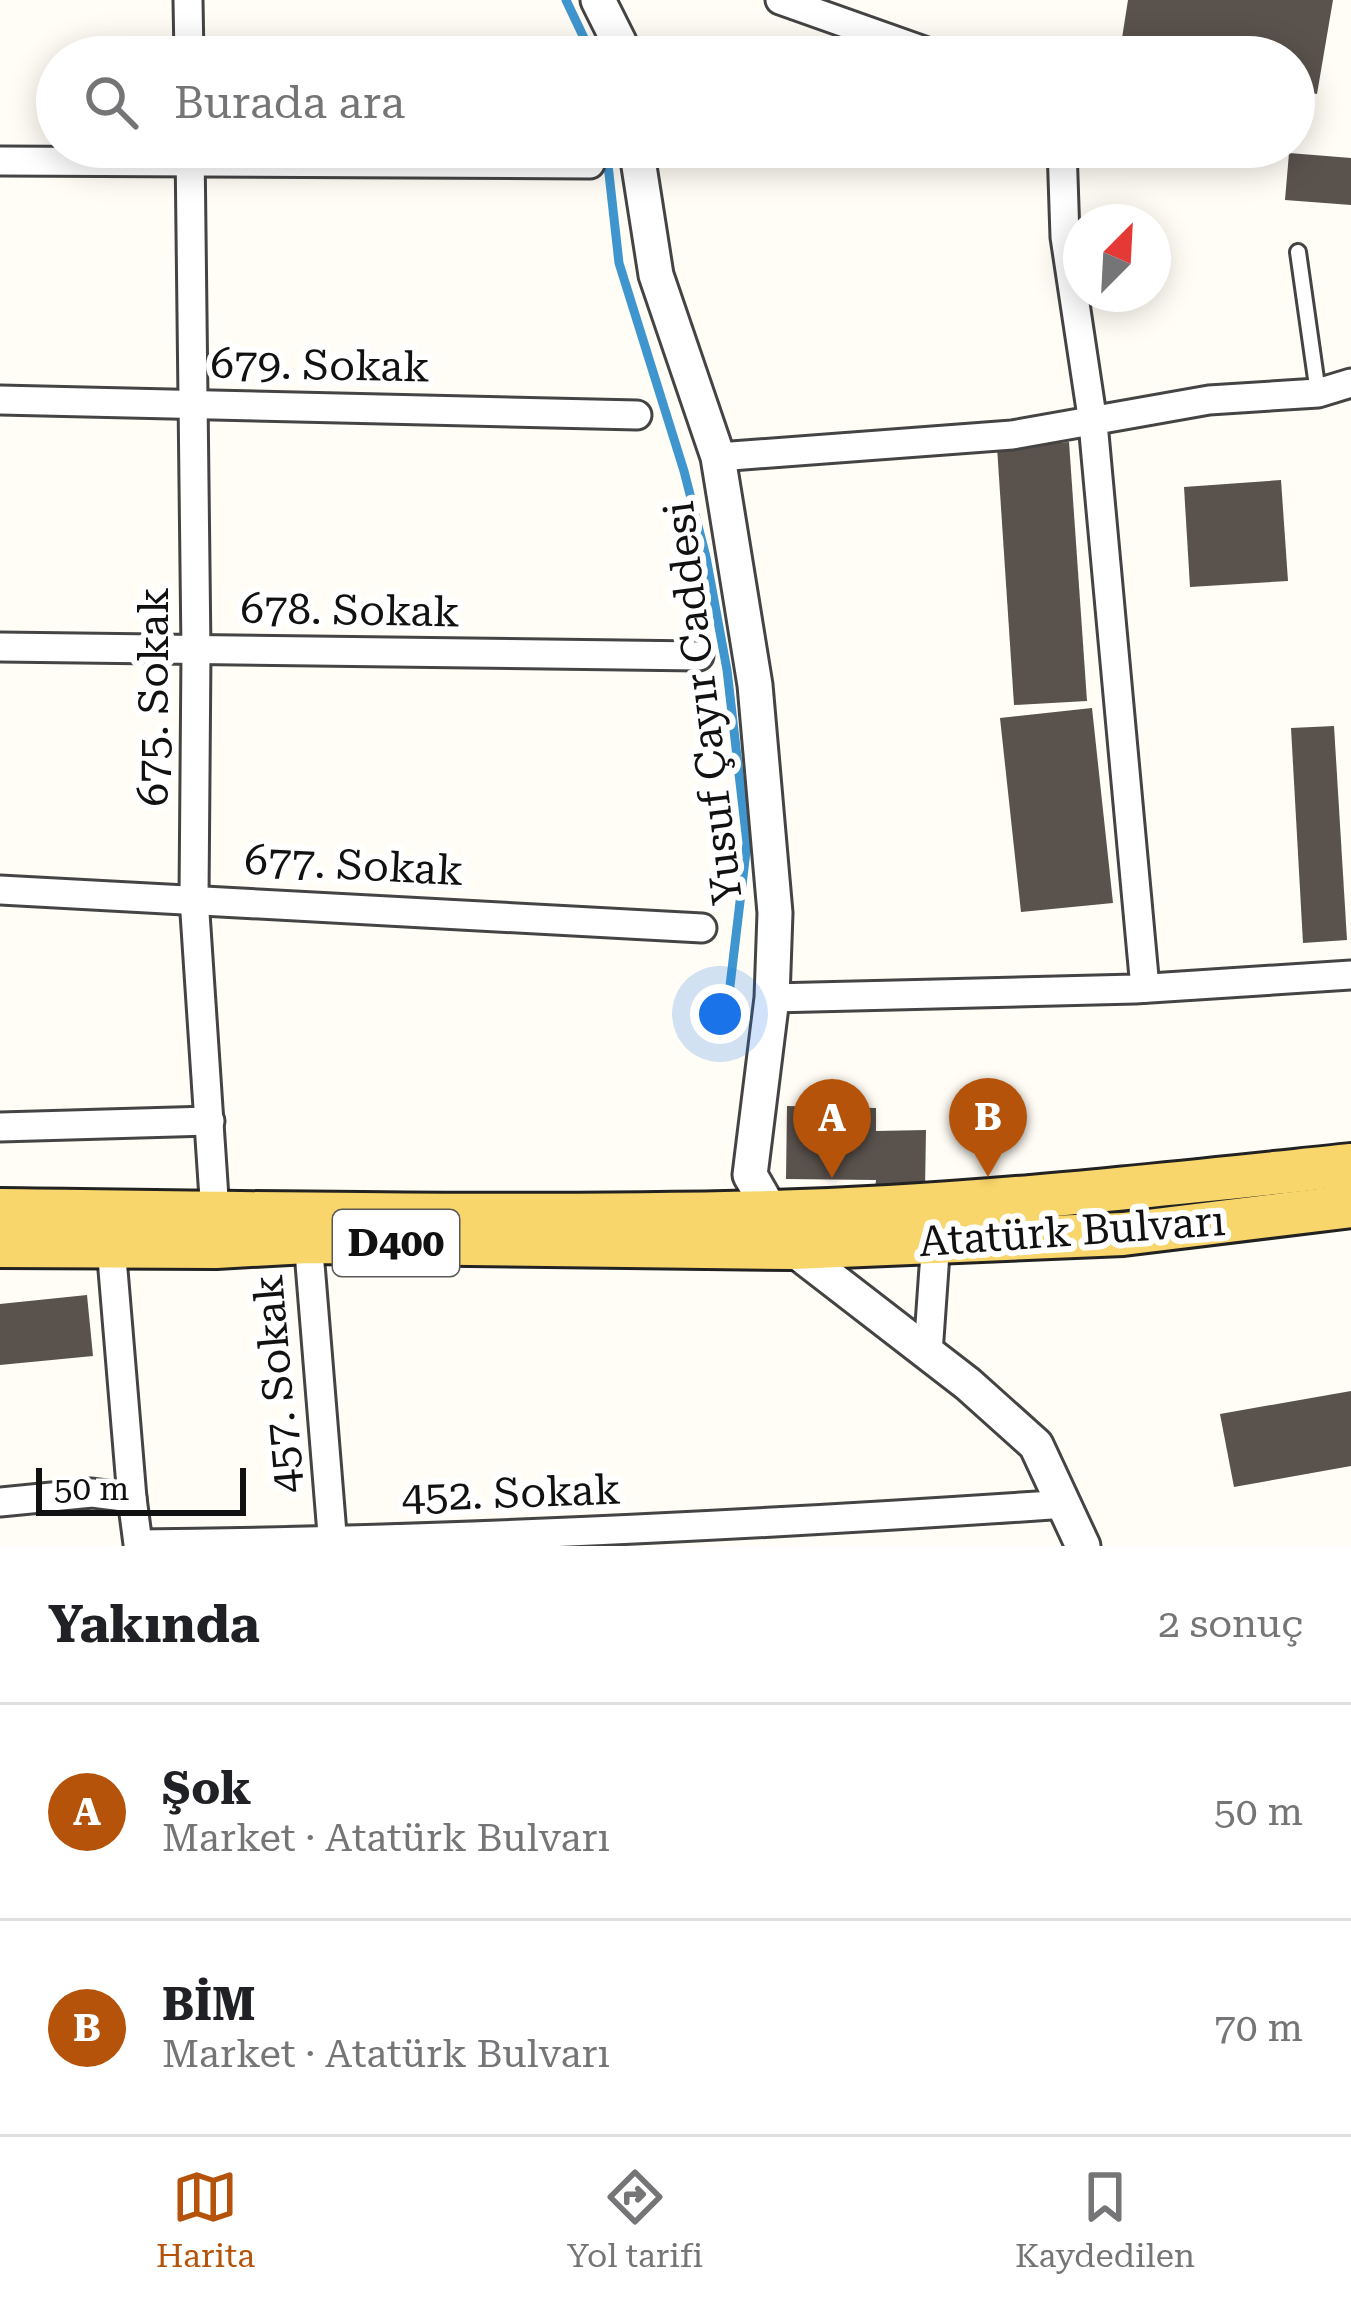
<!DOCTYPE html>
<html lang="tr">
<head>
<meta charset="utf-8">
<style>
	:root { --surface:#fff; --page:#f6f6f6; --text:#202124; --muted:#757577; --line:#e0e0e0; --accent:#b45309 }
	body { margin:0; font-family:"Roboto Serif",serif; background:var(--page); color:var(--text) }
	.compass { position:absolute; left:1063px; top:204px; width:108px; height:108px; border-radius:50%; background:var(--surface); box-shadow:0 6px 30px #0003; rotate:24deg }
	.scale { position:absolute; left:36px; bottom:30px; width:210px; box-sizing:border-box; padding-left:12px; border:6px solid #111; border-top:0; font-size:33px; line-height:42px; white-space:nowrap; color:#111; -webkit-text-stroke:9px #fff; paint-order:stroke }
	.you { position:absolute; left:720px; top:1014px; width:42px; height:42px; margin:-30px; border:9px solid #fff; border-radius:50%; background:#1a73e8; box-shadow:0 0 0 18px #1a73e833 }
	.badge { display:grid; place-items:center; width:78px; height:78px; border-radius:50%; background:var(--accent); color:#fff; font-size:39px; font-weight:700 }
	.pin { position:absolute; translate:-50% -99px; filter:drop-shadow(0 3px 6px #0008) }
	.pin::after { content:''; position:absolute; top:63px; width:42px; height:36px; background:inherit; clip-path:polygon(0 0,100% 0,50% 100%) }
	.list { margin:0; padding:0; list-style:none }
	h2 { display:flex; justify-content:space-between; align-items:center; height:156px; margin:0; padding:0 48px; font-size:51px }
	h2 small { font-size:39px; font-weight:400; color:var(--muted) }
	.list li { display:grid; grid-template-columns:78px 1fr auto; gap:36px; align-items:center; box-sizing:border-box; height:216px; padding:0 48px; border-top:3px solid var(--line) }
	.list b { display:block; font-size:45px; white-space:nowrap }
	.list p { margin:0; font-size:39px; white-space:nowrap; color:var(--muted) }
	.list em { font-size:39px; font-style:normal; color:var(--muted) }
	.icon { flex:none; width:66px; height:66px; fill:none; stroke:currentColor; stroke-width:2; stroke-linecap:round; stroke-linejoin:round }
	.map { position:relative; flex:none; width:1351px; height:1546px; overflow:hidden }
	.search { position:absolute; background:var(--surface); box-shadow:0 6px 30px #0003; left:36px; right:36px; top:36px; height:132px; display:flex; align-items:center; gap:30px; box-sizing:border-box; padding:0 42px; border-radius:66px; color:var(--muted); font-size:45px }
	.sheet { height:588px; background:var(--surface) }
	nav { display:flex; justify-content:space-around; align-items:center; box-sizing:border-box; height:168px; border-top:3px solid var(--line); background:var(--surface); font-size:33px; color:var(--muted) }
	nav a { display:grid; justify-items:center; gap:6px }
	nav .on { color:var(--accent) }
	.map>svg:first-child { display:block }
</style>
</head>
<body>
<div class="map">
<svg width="1351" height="1546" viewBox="0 0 1351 1546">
	<rect width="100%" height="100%" fill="#fffdf5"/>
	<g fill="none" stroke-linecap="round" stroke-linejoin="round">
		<g stroke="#3f96cf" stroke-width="9">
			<polyline points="566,0 593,57"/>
			<polyline points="606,147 619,263 684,471 706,557 727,670 747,843 727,1011"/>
		</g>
	</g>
	<g fill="#5a524d">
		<polygon points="1128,0 1333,0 1317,94 1294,90 1294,57 1119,57"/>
		<polygon points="1289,153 1351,158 1351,205 1285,200"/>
		<polygon points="1069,442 1087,701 1014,705 997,447"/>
		<polygon points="1281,480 1288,581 1190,587 1184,487"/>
		<polygon points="1092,708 1113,903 1021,912 1000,718"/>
		<polygon points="1334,726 1347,940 1303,943 1291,728"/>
		<polygon points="787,1106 876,1108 876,1131 926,1130 925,1190 875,1189 876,1180 786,1179"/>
		<polygon points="87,1295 93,1356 0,1365 0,1304"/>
		<polygon points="1351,1391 1351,1466 1234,1487 1220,1414"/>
	</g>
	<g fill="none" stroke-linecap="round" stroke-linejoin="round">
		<g stroke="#444" stroke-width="20">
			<polyline id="service" points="1298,252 1318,393"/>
		</g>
		<g stroke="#444" stroke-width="33">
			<g id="minor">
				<polyline points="188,0 189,57"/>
				<polyline points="780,0 941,57"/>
				<polyline points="190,147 196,651 194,898 216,1228"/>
				<polyline points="1062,147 1065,237 1093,423 1145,988"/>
				<polyline points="0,161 590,164"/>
				<polyline points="0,400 637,415"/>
				<polyline points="718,457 1012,435 1209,400 1318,393 1351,383"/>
				<polyline points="0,647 699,656"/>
				<polyline points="0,890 702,928"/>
				<polyline points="772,998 1135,989 1351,975"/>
				<polyline points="0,1127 210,1121"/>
				<polyline points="307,1227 333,1546"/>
				<polyline points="111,1246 132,1498"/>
				<polyline points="928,1353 937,1225"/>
				<path d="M0 1502 92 1493 132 1498 138 1544C448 1541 757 1525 1066 1504"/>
			</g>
		</g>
		<g stroke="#444" stroke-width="39">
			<g id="tertiary">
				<polyline points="598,0 619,42 622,57"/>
				<polyline points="636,147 656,275 718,457 755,685 775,913 772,998 750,1175 792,1248 968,1384 1036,1445 1083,1546"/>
			</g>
		</g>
		<g stroke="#222" stroke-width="48">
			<g id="primary">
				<path d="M0 1210C257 1213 515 1218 772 1212 965 1207 1159 1185 1351 1165"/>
				<polyline points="0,1246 216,1247 307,1242 792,1248 1123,1234 1351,1206"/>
			</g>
		</g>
		<use href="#service" stroke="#fff" stroke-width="14"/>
		<use href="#minor" stroke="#fff" stroke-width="27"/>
		<use href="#tertiary" stroke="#fff" stroke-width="33"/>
		<use href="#primary" stroke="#f9d66b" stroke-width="42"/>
	</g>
	<g text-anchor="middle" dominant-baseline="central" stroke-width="12" stroke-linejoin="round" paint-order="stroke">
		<rect fill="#fff" stroke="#585858" stroke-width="3" x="333" y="1210" width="126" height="66" rx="9"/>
		<g font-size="39" font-weight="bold" fill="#111">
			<text x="396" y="1243">D400</text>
		</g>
		<g font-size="42" fill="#111" stroke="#fff">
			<text transform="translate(320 365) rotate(1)">679. Sokak</text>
			<text transform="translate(350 610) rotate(1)">678. Sokak</text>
			<text transform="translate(153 697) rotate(-90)">675. Sokak</text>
			<text transform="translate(703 703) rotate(-97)">Yusuf Çayır Caddesi</text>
			<text transform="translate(354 865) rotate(3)">677. Sokak</text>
			<text transform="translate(1072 1231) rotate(-4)">Atatürk Bulvarı</text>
			<text transform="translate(277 1384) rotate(-95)">457. Sokak</text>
			<text transform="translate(511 1493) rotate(-2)">452. Sokak</text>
		</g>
	</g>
</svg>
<svg class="compass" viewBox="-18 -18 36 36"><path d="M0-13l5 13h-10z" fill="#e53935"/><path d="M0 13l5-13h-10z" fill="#757577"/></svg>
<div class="scale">50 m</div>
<div class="you"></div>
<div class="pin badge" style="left:832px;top:1178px">A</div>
<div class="pin badge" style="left:988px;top:1177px">B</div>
<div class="search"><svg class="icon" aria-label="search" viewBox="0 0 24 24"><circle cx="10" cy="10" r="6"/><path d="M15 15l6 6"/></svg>Burada ara</div>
</div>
<section class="sheet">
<h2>Yakında<small>2 sonuç</small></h2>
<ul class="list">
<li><span class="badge">A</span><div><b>Şok</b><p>Market · Atatürk Bulvarı</p></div><em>50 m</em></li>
<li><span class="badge">B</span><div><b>BİM</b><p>Market · Atatürk Bulvarı</p></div><em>70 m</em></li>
</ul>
</section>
<nav>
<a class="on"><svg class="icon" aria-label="map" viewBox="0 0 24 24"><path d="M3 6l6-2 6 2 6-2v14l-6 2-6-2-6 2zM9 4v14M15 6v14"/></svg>Harita</a>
<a><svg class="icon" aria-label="directions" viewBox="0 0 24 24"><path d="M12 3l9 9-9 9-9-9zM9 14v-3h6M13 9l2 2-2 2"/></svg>Yol tarifi</a>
<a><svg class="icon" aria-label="saved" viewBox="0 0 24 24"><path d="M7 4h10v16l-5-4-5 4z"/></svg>Kaydedilen</a>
</nav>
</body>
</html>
